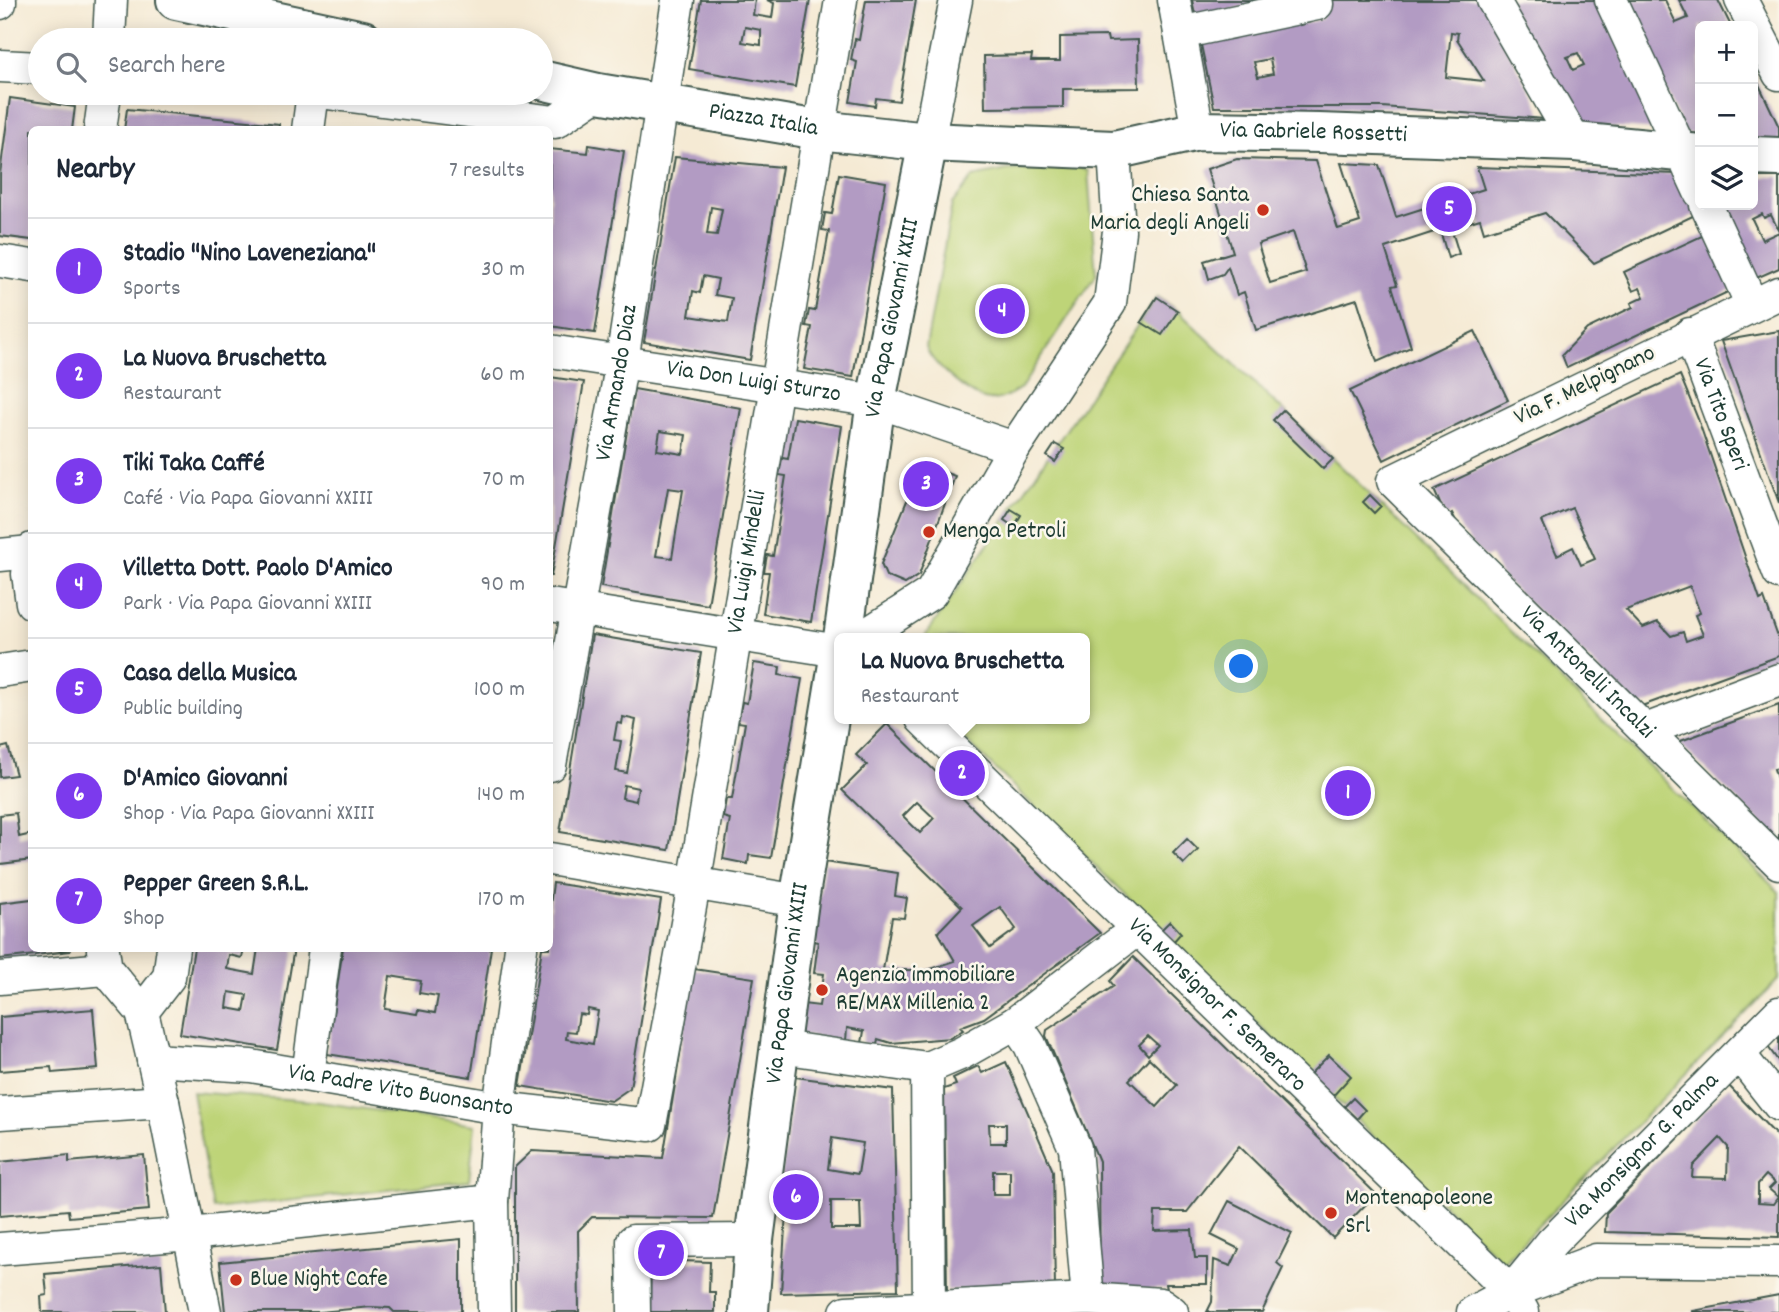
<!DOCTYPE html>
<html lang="en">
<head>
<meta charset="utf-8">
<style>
	:root { --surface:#fff; --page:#f2f2f3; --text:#1f2937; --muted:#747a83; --line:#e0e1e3; --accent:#7c3aed }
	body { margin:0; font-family:Dekko,sans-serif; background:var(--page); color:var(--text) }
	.controls { position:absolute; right:21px; top:21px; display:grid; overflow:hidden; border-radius:10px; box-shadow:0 4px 18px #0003 }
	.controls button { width:63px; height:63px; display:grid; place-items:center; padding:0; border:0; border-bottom:2px solid var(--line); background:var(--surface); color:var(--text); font:35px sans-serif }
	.you { position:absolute; left:1242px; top:667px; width:24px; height:24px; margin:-18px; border:5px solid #fff; border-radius:50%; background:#1a73e8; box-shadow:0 0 0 10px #1a73e833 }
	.badge { display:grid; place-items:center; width:46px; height:46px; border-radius:50%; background:var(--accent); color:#fff; font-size:23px; font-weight:700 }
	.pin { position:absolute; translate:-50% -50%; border:4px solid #fff; box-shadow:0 2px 7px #0006 }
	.popup { position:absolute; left:834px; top:633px; width:256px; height:91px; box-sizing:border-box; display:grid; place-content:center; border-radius:10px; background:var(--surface); filter:drop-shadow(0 2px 5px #0005); font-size:23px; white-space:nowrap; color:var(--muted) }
	.popup b { font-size:26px; color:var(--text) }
	.popup::after { content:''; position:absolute; left:50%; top:100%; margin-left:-14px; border:14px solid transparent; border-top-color:var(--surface) }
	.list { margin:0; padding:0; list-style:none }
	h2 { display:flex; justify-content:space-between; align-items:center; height:91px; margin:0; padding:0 28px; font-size:30px }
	h2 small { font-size:23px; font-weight:400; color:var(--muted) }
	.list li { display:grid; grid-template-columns:46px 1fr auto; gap:21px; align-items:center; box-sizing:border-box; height:105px; padding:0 28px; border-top:2px solid var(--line) }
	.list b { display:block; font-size:26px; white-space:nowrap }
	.list p { margin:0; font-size:23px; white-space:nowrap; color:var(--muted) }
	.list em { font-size:23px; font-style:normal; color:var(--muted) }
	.icon { flex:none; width:38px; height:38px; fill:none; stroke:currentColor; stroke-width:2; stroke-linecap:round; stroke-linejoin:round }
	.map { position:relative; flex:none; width:1779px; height:1312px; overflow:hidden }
	.search { position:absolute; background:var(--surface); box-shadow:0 4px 18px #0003; left:28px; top:28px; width:525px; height:77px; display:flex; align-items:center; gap:18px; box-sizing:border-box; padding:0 24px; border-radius:38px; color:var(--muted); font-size:26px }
	.panel { position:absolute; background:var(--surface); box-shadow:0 4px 18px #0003; left:28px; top:126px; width:525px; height:826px; border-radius:10px }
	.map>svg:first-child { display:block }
</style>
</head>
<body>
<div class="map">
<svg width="1779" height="1312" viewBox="0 0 1779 1312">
	<rect width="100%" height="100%" fill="#fbf7ec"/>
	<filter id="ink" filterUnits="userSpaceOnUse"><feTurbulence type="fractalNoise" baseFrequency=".0143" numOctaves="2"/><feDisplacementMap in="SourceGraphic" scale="14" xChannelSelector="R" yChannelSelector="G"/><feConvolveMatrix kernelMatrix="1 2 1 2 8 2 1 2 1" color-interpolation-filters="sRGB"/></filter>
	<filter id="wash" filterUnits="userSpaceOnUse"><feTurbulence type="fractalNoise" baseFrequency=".00686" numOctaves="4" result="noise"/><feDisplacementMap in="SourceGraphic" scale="28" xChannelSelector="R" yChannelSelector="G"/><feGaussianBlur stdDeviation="1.57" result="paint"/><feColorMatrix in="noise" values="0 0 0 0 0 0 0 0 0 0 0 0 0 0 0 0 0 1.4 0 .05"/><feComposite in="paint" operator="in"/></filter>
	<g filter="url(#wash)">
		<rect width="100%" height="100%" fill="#f5ead4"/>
		<g fill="#bed478" stroke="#6e8856" stroke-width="2">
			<path d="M1075 166 1088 171 1096 275 1021 388C1010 395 997 403 984 399 966 393 931 363 926 347L952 204 973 177 1007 170Z"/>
			<polygon points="1157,297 1178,311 1283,410 1779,892 1779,979 1503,1262 944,719 1084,719 1084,638 924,638"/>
			<polygon points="192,1092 312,1101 475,1125 469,1181 213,1209"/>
		</g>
		<g id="blocks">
			<g fill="#b29bc3" fill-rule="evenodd">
				<path d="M701 0H755L753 15 772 18 774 3 767 0H810L795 87 689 69ZM745 27 761 30V45L742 42Z"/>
				<polygon points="866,0 916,0 899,101 876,98 875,106 850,102 857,62 851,60 855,39 859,40"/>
				<polygon points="1192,0 1272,0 1196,18"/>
				<path d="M1329 0H1481L1545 119 1382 107H1214L1200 40 1298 21 1300 25 1322 19ZM1451 32 1458 33 1457 39 1484 81 1446 77ZM1270 59 1273 74 1258 77 1254 62Z"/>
				<path d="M1507 0H1596L1658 130 1574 124ZM1578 53 1584 65 1573 70 1567 57Z"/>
				<polygon points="1622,0 1665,0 1676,23 1688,18 1679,0 1718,0 1731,26 1700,26 1700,134 1685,133"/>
				<polygon points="1107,36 1108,41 1138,40 1139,88 1063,89 1063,107 985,108 984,56 1032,55 1031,61 1060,61 1060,37"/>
				<polygon points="1753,72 1779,127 1779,141 1753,139"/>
				<polygon points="10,98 75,107 72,130 32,130 32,240 0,236 0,174"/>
				<polygon points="127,109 279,124 279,130 124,130"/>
				<polygon points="589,145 624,151 595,333 550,326 550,149 588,153"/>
				<path d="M675 157 782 167 750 360 644 342ZM711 207 722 209 717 235 707 234ZM703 276 718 279 715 295 732 298 728 322 689 316 693 291 700 293Z"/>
				<path d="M1237 159 1316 161 1338 229 1360 222 1341 163 1379 165 1396 217 1484 189 1477 167 1678 174 1697 214 1594 263 1545 213 1484 232 1480 219 1451 228 1459 254 1448 258 1440 230 1385 248 1397 285 1392 286 1411 347 1377 362 1357 299 1256 330 1244 292 1237 295 1228 267 1223 274 1209 279 1204 261 1233 252 1207 169ZM1293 232 1306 272 1270 283 1258 244Z"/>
				<polygon points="839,174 886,182 853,377 804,369 812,327 806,326 809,310 815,311 829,231 822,230 825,213 832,214"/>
				<polygon points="1753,177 1779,177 1779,231 1771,215 1764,218 1762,214 1752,219 1762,240 1779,232 1779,268 1752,280 1717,205 1753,205"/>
				<polygon points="1706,234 1732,290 1567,368 1562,355 1587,329 1633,307 1631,303 1644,297 1640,288 1633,291 1624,272"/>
				<polygon points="1157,297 1178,311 1162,335 1141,322"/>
				<polygon points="1475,331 1508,400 1384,460 1350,391"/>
				<polygon points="1779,331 1779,503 1721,341"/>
				<path d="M1680 375 1698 419 1760 600 1764 598 1779 640V656L1639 707 1500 575 1491 555 1485 558 1461 531 1452 513 1446 517 1434 490ZM1572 508 1595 559 1581 565 1573 547 1557 555 1542 521ZM1690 586 1700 613 1695 615 1703 635 1686 641 1683 632 1671 636 1658 622 1643 628 1626 610Z"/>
				<polygon points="550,377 584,382 551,576 550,576"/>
				<path d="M634 389 741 408 708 605 601 587ZM660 431 686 435 683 454 657 450ZM668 488 683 490 672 558 656 556Z"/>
				<polygon points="1283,410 1333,459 1323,469 1273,420"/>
				<polygon points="795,418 842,426 811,622 763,614 769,572 764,572 767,555 773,556 786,476 779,475 782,458 788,459"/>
				<polygon points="1055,444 1064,449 1055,462 1047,456"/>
				<polygon points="922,464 955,476 919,575 905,584 886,576 881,564"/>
				<polygon points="1370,495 1381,506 1374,513 1363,502"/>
				<polygon points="1011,509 1021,515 1014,527 1004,520"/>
				<path d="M592 635 701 653 669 850 560 832ZM623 717 636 720 627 773 616 771 621 741 614 740 617 723 622 724ZM624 785 638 788 636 801 622 798Z"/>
				<polygon points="754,663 780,667 779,675 802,679 771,858 749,855 748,864 723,859 730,819 723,817 726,799 732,799 745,723 738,722 742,702 747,703"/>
				<polygon points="1779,705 1779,768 1774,769 1779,785 1779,841 1678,742"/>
				<path d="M887 724 1100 933 984 1018 960 1027 963 1030 950 1038 891 1043 878 1039 877 1045 862 1043 864 1031 847 1028 846 1041 799 1034 803 1004 819 1006 824 974 814 973 818 942 813 941 824 862 898 873 895 896 907 898 904 918 892 917 883 970H928L955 961 938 932 962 907 842 790 867 765 856 755ZM917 802 934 818 920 833 903 816ZM1000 907 1016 929 990 948 973 926Z"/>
				<polygon points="8,746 16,775 0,777 0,748"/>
				<polygon points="16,813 19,837 32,834 32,860 0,864 0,815"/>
				<polygon points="1187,839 1198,850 1184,864 1173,853"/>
				<path d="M553 883 661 900 630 1088 611 1101 520 1086 542 948H550V906ZM588 1009 598 1011 593 1044 566 1039 567 1031 576 1032 579 1014 587 1015Z"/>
				<polygon points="32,899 32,948 71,951 0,959 0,903"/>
				<polygon points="1170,921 1181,933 1173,942 1161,930"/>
				<path d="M194 948H244L242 958 229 955 227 969 254 974 258 948H294L277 1050 180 1034ZM229 992 247 995 244 1011 227 1008Z"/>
				<path d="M343 948H491L471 1077 327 1054ZM390 976 421 981 419 993 438 996 435 1013 418 1010 417 1014 385 1009Z"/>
				<path d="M1133 957 1376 1194 1333 1238 1239 1146 1187 1212H1155L1154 1231 1192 1230 1195 1258H1207V1284H1166L1167 1289 1100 1290 1099 1161 1046 1036 1047 1030 1114 986 1110 981ZM1148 1036 1158 1045 1148 1055 1139 1045ZM1149 1058 1177 1085 1157 1107 1129 1080Z"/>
				<polygon points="694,969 754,978 713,1218 592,1217 578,1231 579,1312 515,1312 515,1167 532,1151 663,1158"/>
				<polygon points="93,1009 98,1069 52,1073 51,1067 0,1071 0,1017"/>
				<polygon points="1779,1031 1779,1062 1766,1044"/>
				<polygon points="1329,1055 1351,1076 1332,1097 1309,1075"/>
				<path d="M1006 1062 1053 1171 1055 1289 947 1290 944 1089 956 1085 953 1078 978 1066 982 1073ZM989 1124H1006V1143H990ZM993 1171H1010V1195H993Z"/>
				<path d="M795 1077 893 1090 898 1290 781 1293 788 1180H781ZM832 1138 863 1143 858 1174 828 1169ZM831 1201H860L861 1229H831Z"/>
				<path d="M1729 1086 1779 1138V1237L1605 1232 1606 1213ZM1720 1138 1728 1147 1727 1178 1692 1177 1693 1166ZM1766 1175 1775 1183 1769 1189 1778 1197 1773 1204 1758 1203V1184Z"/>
				<polygon points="1353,1098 1365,1110 1356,1120 1343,1108"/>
				<polygon points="69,1155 69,1162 144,1155 149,1210 69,1217 68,1210 0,1216 0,1162"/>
				<polygon points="1229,1201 1292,1233 1277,1263 1283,1268 1262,1312 1207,1312 1212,1302 1214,1260 1231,1266 1239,1249 1211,1235"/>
				<polygon points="461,1239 461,1312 394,1312 390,1308 371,1307 320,1312 225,1312 220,1262"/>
				<polygon points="651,1260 710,1262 709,1292 715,1292 715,1312 650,1312"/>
				<polygon points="161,1264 165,1312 42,1312 41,1296 47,1295 45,1274"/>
				<polygon points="1779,1295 1779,1312 1693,1312 1693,1311"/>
			</g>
		</g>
	</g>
	<g filter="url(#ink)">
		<use href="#blocks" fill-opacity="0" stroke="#3f574c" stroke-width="2"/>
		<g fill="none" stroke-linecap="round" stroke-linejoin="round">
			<g stroke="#3f574c" stroke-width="35">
				<g id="street">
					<polyline points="1174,0 1198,131"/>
					<polyline points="1493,0 1575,142"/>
					<polyline points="1611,0 1700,192"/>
					<polyline points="1741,0 1779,74"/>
					<polyline points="0,3 0,0"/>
					<polyline points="1180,33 1317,4"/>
					<polyline points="109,40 111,0"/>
					<polyline points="0,66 40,68"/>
					<polyline points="327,93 555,122 598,93"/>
					<polyline points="100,130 105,93"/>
					<polyline points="308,130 313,93"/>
					<polyline points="928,142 956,0"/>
					<polyline points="1706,205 1752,305"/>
					<polyline points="0,261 32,266"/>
					<path id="s1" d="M1779 293 1393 481 1779 863"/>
					<path id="s2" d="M1690 334 1779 573"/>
					<path id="s3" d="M550 351 876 401 1014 448"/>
					<polyline points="32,549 28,574 32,603"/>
					<polyline points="0,555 31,552"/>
					<polyline points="550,605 839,651"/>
					<polyline points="861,638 931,593 1014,448 1110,303 1119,231 1114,150"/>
					<polyline points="0,671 32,666"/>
					<path id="s4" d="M922 719 1511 1292 1523 1312"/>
					<polyline points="1646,730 1779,680"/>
					<path id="s5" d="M550 765 622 361 678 0"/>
					<polyline points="550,859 799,901"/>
					<polyline points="173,948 169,977 142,1012 163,1102 205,1312"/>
					<polyline points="103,950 106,969 142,1012"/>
					<polyline points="0,978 106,969"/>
					<polyline points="1015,1023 1030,1045 1075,1148 1088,1299"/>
					<polyline points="780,1047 927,1068 962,1053 1015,1023 1137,929"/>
					<polyline points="1739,1054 1779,1105"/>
					<path id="s6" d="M153 1060 251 1066 499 1108 650 1125 694 885 841 0"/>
					<polyline points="927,1068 929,1307"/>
					<polyline points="308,1075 325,948"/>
					<polyline points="0,1113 163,1102"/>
					<polyline points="0,1249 191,1234 492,1201"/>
					<polyline points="1512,1292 1596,1260 1779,1262"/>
					<polyline points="494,1312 492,1201 499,1108 521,948"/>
					<polyline points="634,1312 633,1241 754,1240"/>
					<polyline points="846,1312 1088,1299 1161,1304 1172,1312"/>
					<path id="s7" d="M1473 1312 1511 1292 1552 1242 1779 1013"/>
				</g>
			</g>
			<g stroke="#3f574c" stroke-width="42">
				<g id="secondary">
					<polyline points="176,0 363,40"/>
					<path id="s8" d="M541 80 598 93 819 130 928 142 1114 150 1198 131 1319 133 1575 142 1700 154"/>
					<polyline points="1753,156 1779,157"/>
					<path id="s9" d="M843 638 876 401 928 142"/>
					<path id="s10" d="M749 1312 754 1240 799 901 839 658"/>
				</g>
			</g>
			<use href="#street" stroke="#fff" stroke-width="32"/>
			<use href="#secondary" stroke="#fff" stroke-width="38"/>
		</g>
	</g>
	<g fill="#c8321e" stroke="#fbf7ec" stroke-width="2.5">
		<circle cx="1263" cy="210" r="7"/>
		<circle cx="929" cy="532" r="7"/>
		<circle cx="822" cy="990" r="7"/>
		<circle cx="1331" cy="1213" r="7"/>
		<circle cx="236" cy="1280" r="7"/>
	</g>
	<g text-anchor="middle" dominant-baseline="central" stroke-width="5" stroke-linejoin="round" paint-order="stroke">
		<g font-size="24" fill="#1f3d34" stroke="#fbf7ec">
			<text stroke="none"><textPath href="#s8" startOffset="226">Piazza Italia</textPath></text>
			<text stroke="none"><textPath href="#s8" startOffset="780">Via Gabriele Rossetti</textPath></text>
			<text stroke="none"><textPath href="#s9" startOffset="324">Via Papa Giovanni XXIII</textPath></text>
			<text stroke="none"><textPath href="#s3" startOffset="206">Via Don Luigi Sturzo</textPath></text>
			<text stroke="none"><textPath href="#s5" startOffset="388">Via Armando Diaz</textPath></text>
			<text transform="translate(1585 386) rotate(-26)">Via F. Melpignano</text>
			<text stroke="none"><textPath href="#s2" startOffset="86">Via Tito Speri</textPath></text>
			<text stroke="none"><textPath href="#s6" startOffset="1073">Via Luigi Mindelli</textPath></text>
			<text stroke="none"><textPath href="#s1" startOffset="702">Via Antonelli Incalzi</textPath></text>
			<text stroke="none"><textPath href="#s10" startOffset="331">Via Papa Giovanni XXIII</textPath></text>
			<text stroke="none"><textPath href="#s4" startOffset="411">Via Monsignor F. Semeraro</textPath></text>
			<text stroke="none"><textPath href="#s6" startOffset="250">Via Padre Vito Buonsanto</textPath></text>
			<text stroke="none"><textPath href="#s7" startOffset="236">Via Monsignor G. Palma</textPath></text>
		</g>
		<g font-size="24" fill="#1f3d34" stroke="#fbf7ec" text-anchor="start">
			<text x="1249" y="196" text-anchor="end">Chiesa Santa<tspan x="1249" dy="28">Maria degli Angeli</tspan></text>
			<text x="943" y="532">Menga Petroli</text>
			<text x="836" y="976">Agenzia immobiliare<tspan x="836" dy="28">RE/MAX Millenia 2</tspan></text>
			<text x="1345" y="1199">Montenapoleone<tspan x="1345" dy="28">Srl</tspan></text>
			<text x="250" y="1280">Blue Night Cafe</text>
		</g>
	</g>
</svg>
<div class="controls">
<button>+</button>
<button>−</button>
<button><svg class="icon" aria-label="layers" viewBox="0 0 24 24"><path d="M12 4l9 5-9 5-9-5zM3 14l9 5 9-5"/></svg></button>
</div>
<div class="you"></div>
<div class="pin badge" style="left:1348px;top:793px">1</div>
<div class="pin badge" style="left:962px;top:773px">2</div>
<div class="popup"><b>La Nuova Bruschetta</b>Restaurant</div>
<div class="pin badge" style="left:926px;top:484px">3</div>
<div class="pin badge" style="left:1002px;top:311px">4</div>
<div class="pin badge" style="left:1449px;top:209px">5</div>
<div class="pin badge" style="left:796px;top:1197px">6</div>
<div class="pin badge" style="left:661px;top:1253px">7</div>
<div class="search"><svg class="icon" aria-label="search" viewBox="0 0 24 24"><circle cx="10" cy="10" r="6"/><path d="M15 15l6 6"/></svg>Search here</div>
<section class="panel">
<h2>Nearby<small>7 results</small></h2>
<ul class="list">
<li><span class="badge">1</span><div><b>Stadio &quot;Nino Laveneziana&quot;</b><p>Sports</p></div><em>30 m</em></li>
<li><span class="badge">2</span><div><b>La Nuova Bruschetta</b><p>Restaurant</p></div><em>60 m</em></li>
<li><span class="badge">3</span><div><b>Tiki Taka Caffé</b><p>Café · Via Papa Giovanni XXIII</p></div><em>70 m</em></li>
<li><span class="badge">4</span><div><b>Villetta Dott. Paolo D'Amico</b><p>Park · Via Papa Giovanni XXIII</p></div><em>90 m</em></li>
<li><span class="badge">5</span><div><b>Casa della Musica</b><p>Public building</p></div><em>100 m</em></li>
<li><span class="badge">6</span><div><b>D'Amico Giovanni</b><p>Shop · Via Papa Giovanni XXIII</p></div><em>140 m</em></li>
<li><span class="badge">7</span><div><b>Pepper Green S.R.L.</b><p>Shop</p></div><em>170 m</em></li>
</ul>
</section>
</div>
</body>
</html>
